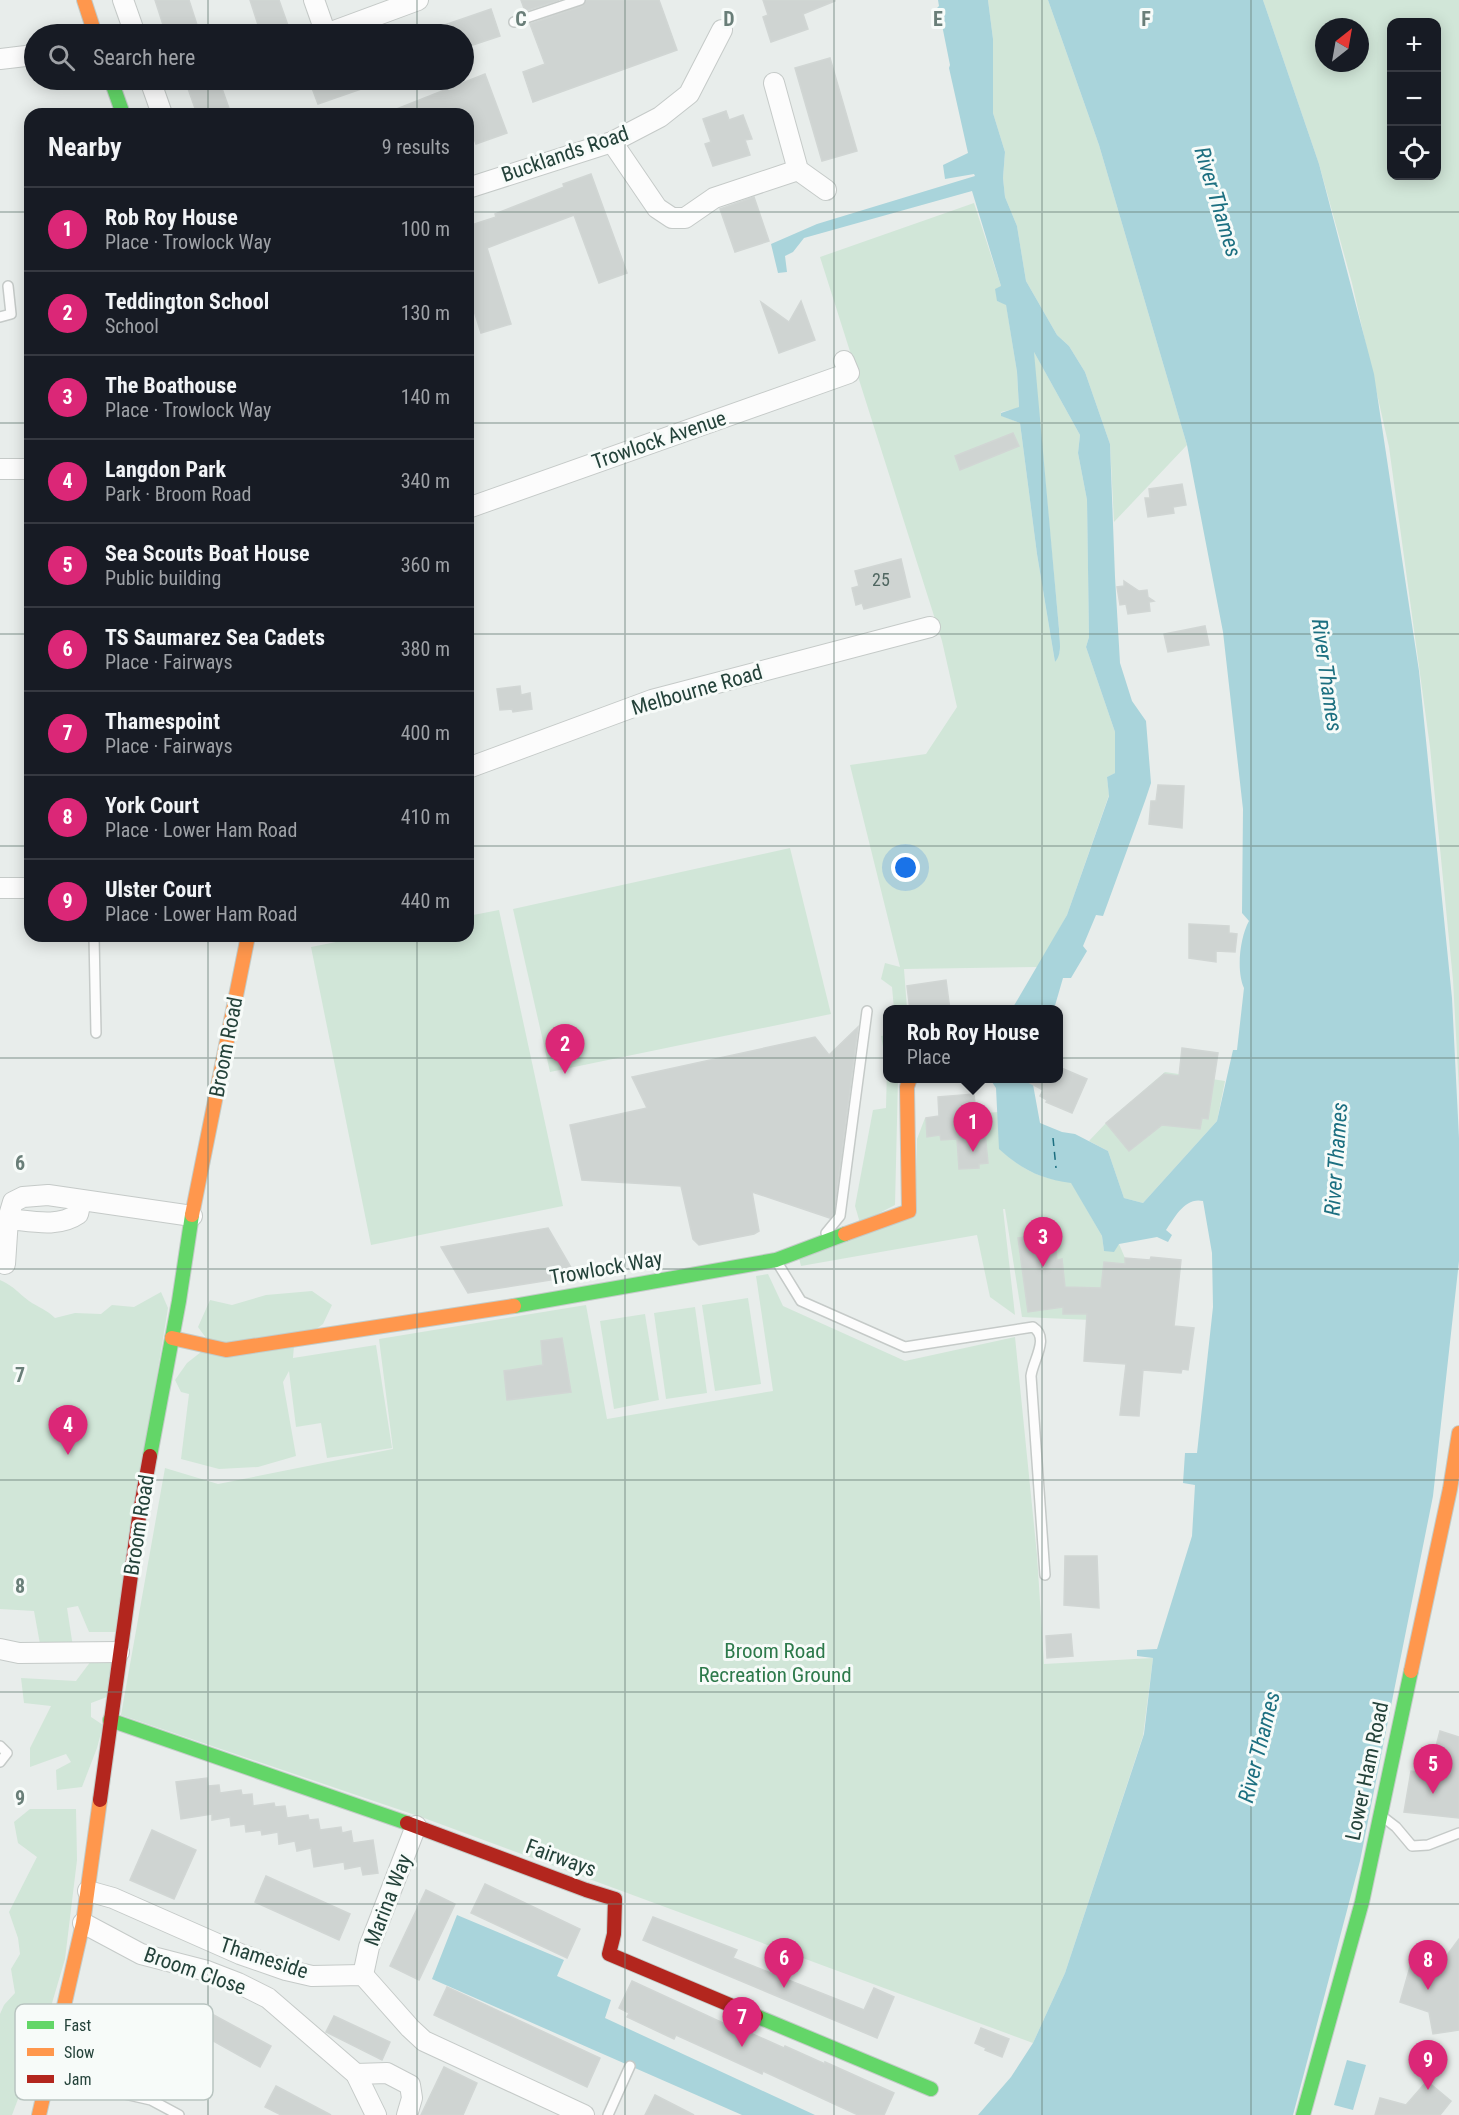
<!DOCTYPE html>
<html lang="en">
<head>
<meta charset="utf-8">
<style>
	:root { --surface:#171b24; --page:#242831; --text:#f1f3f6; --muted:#9ea1a6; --line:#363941; --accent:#db2777 }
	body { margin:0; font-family:"Roboto Condensed",sans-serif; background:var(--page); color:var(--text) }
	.controls { position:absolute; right:18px; top:18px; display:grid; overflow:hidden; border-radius:12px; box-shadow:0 3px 15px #0003 }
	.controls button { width:54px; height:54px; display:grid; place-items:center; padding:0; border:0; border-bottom:2px solid var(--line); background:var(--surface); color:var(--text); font:30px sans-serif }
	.compass { position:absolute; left:1315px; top:18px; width:54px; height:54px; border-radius:50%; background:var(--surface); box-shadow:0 3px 15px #0003; rotate:31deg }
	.you { position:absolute; left:906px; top:868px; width:21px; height:21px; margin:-15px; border:4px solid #fff; border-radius:50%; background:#1a73e8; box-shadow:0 0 0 9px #1a73e833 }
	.badge { display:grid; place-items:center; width:39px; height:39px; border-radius:50%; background:var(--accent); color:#fff; font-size:20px; font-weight:700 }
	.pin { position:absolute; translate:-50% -50px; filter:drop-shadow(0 2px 3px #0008) }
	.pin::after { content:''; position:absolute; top:32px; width:21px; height:18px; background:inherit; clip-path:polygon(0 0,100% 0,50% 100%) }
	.popup { position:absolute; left:883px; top:1005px; width:180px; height:78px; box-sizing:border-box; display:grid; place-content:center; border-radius:12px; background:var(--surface); filter:drop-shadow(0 2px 4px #0005); font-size:20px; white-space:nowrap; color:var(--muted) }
	.popup b { font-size:22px; color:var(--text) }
	.popup::after { content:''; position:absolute; left:50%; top:100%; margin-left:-12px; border:12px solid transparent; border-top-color:var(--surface) }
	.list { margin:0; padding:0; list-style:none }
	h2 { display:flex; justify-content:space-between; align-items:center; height:78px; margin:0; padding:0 24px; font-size:26px }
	h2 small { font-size:20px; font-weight:400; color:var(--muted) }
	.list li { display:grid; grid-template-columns:39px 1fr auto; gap:18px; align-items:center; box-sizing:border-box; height:84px; padding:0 24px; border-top:2px solid var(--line) }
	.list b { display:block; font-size:22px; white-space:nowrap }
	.list p { margin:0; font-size:20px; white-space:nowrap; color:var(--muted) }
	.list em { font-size:20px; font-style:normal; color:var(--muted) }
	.icon { flex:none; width:33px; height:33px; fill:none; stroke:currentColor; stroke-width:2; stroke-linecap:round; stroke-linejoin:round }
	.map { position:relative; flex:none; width:1459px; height:2115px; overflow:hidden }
	.search { position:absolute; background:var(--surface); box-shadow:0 3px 15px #0003; left:24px; top:24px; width:450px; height:66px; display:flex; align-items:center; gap:15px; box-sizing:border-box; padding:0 21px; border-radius:33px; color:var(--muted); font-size:22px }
	.panel { position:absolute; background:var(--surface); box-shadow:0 3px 15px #0003; left:24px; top:108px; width:450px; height:834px; border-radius:18px }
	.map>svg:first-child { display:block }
</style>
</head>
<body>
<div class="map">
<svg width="1459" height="2115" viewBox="0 0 1459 2115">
	<rect width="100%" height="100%" fill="#e8edeb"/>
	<g fill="#d1e6d8" fill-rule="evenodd">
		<polygon points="988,0 1048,0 1099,145 1187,445 1114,522 1110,444 1085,372 1069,346 1057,335 1026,281 1017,226 1005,197 1003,178 1005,152 993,113 993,39"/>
		<path d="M1263 0H1459V1090L1453 980 1430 747 1389 447 1352 283 1319 164ZM1392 22H1436V176H1392ZM1324 27H1360V63H1324Z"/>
		<polygon points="974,203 1001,286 997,301 1006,304 1017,372 1019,408 1001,412 1002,416 1020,423 1037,554 1055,662 1060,651 1059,629 1033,350 1080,435 1078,453 1087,500 1089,637 1086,647 1115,732 1115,773 1107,777 1109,795 1067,915 1038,967 904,969 907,1009 894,1009 892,987 881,979 885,963 900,967 850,765 926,754 957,707 942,641 820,257"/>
		<polygon points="790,848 831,1014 550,1072 513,909"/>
		<polygon points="499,910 563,1206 371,1245 311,947 366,936 468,936 468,916"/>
		<polygon points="887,1035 888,1078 898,1079 895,1205 860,1223 855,1206 873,1110 886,1108 887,1068 881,1036"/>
		<polygon points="1165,1072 1225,1081 1217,1121 1143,1203 1124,1198 1108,1151 1089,1141 1106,1123"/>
		<path d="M998 1112 1000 1149C1022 1170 1041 1179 1071 1182L1102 1236 1104 1251 1119 1244 1125 1258 1122 1310 1114 1321 1022 1317 1005 1209H1003L1015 1315 990 1297 977 1235 801 1266 799 1258 915 1213 917 1139 925 1118Z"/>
		<polygon points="768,1274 783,1306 905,1361 1015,1337 1037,1555 1044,1664 1153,1658 1143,1736 1065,1973 1033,2043 424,1818 121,1715 165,1468 218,1484 393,1449 379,1339 586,1305 607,1419 773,1391 756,1276"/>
		<path d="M0 1280C15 1287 17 1292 29 1301 38 1307 47 1310 55 1318L75 1313 101 1314 112 1305 134 1307 161 1292 168 1308 115 1632H89L78 1606 67 1608 73 1647 40 1644 34 1611 0 1609Z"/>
		<polygon points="312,1291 332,1305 323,1324 294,1345 293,1358 376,1345 392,1448 327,1458 321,1423 296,1427 289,1371 283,1382 296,1456 258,1467 219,1469 181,1459 189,1394 181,1392 175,1380 187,1363 201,1352 209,1342 198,1327 210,1300 232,1305 266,1295"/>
		<polygon points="748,1298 761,1384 715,1391 702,1305"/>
		<polygon points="695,1307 707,1393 666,1399 654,1313"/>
		<polygon points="645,1314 659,1400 614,1409 600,1321"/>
		<polygon points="94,1657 113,1662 107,1697 91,1703 91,1717 103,1725 97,1748 82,1787 57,1790 56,1770 71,1762 66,1754 30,1767 30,1748 51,1706 24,1703 21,1678 76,1681"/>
		<polygon points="30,1809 76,1809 77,1860 65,1959 45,2027 12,2115 0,2115 0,2014 4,2005 15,1993 11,1969 20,1954 18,1938 9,1912 37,1857 18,1843 14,1822"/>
	</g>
	<g fill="#a9d4db">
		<path d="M938 0H988L993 39V113L1005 152 1003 178 1005 197 1017 226 1026 281 1057 335 1069 346 1085 372 1110 444 1115 577 1120 663 1132 701 1146 721 1151 783 1145 801 1103 916 1096 915 1083 946 1087 951 1071 978H1063L1054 1009H1012L1067 915 1109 796 1107 777 1115 773V732L1086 647 1089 637 1087 500 1078 453 1080 435 1034 352 1059 629C1059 640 1063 653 1055 662L1037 554 1020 423 1001 416V413L1019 407 1017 372 1006 305 997 301 995 289 1001 286 972 191 804 238 793 252 785 256 787 272 778 273 771 244 817 224 975 176 974 174 945 179 943 165 968 153 949 68 950 65 942 25 938 23 936 9 939 6Z"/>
		<path d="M1048 0H1263L1319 164 1374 374 1419 671 1452 998 1459 1138V1261L1433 1496 1360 1861 1293 2115H978L1011 2077 1033 2043 1065 1973 1144 1734 1153 1658 1137 1656V1650L1157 1649 1192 1536 1195 1485 1183 1483 1185 1453H1197L1213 1307 1212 1253 1203 1201C1185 1197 1175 1217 1166 1230L1172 1235 1168 1242 1157 1237 1119 1244 1114 1252 1104 1251 1102 1236 1071 1183C1041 1179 1022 1170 999 1149L996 1088 992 1082 993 1079H1032L1040 1123 1062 1132 1075 1134 1108 1151 1124 1198 1143 1203 1217 1121 1233 1050H1237L1244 988C1236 971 1240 937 1249 921L1242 913 1243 809 1223 632 1187 445 1099 145Z"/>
		<polygon points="457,1915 564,1960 557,1976 611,2000 605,2018 815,2115 742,2115 432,1979"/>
		<polygon points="1347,2060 1366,2065 1353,2110 1334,2105"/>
	</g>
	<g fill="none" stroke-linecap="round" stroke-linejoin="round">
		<polyline stroke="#1c6f80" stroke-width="1.5" stroke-dasharray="8 6" stroke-linecap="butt" points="1053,1138 1056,1168"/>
	</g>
	<g fill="#cfd4d2" stroke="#d1d6d4" stroke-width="1.5">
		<polygon points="155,0 189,0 198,28 177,34 166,34"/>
		<polygon points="250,0 279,0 291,34 261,34"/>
		<polygon points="521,0 559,0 525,11"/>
		<polygon points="587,0 659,0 677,50 533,102 523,72 545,64 530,24 582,6"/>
		<polygon points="763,0 835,0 835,1 803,14 808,29 771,42 763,17 768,15"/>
		<polygon points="491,9 500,36 464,48 464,34 424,34 424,32"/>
		<polygon points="830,58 857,151 822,161 795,68"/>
		<polygon points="485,74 507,133 476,144 468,122 468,114 384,114"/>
		<polygon points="185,80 219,80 231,114 197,114"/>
		<polygon points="309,80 380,80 381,82 318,104"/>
		<polygon points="726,111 729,120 743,115 752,139 745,140 750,155 713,166 705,144 711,142 703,119"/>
		<polygon points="591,174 627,273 599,283 574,215 487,248 511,324 481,333 468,292 468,226 496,217 495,214 564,187 563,184"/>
		<polygon points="754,197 769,241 735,252 720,209"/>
		<polygon points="801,301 815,340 779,353 761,302 789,322"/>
		<polygon points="1013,433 1019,446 960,470 955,456"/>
		<polygon points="1182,484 1186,505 1173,507 1174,513 1148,517 1145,498 1150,498 1149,489"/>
		<polygon points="901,559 910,597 864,609 862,603 856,605 852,588 859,586 855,571"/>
		<polygon points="1124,581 1139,591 1147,590 1148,597 1154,601 1149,602 1150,611 1128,614 1126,604 1120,605 1117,587 1124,586"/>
		<polygon points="1205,626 1209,645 1168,652 1164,634"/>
		<polygon points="520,686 521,695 530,693 532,709 513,712 512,709 500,710 497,689"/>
		<polygon points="1158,785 1184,786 1182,828 1149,824 1151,801 1156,801"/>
		<polygon points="1189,924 1229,926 1229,933 1237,934 1235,952 1216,951 1216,962 1189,958"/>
		<polygon points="946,980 950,1010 910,1010 907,986"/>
		<polygon points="858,1027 834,1213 830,1218 752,1192 759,1231 754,1234 699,1245 693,1239 681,1186 582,1180 570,1125 647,1108 632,1077 815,1037 829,1055"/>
		<polygon points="1182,1048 1218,1053 1208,1119 1202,1118 1200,1129 1162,1125 1129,1151 1106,1123 1164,1074 1179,1076"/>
		<polygon points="1059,1067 1087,1079 1072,1113 1046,1102 1047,1100 1040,1096 1043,1090 1021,1078 1059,1078"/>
		<polygon points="974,1094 976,1113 983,1113 988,1163 979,1164 979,1168 959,1169 957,1139 941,1140 940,1135 927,1137 926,1118 939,1116 938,1097"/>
		<polygon points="548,1228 576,1276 468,1293 441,1247"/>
		<polygon points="1054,1234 1057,1260 1062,1259 1065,1287 1101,1288 1104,1262 1125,1264 1125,1258 1150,1260 1151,1257 1181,1260 1174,1326 1194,1328 1188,1370 1182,1369 1181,1373 1143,1370 1139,1416 1120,1415 1126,1364 1084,1361 1087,1314 1063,1314 1063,1307 1028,1312 1018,1238"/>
		<polygon points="562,1338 571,1392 507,1400 504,1371 543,1365 541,1341"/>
		<polygon points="1065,1556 1097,1556 1099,1608 1064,1605"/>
		<polygon points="1071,1634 1073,1656 1047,1658 1046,1636"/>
		<polygon points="1440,1731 1459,1737 1459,1818 1404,1812 1411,1771 1429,1773"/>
		<polygon points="207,1778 208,1786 219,1785 220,1793 241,1790 242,1795 252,1794 253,1806 274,1803 275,1807 285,1806 287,1818 308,1815 309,1820 318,1819 320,1830 341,1827 342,1833 351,1831 353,1843 373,1840 378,1873 363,1875 361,1866 345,1869 344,1862 314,1867 311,1848 297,1851 295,1841 279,1844 278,1832 262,1835 261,1830 246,1832 245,1824 231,1826 230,1817 212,1820 212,1814 181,1819 176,1782"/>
		<polygon points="152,1830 196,1850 174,1899 130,1880"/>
		<polygon points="266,1876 350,1914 339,1940 255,1902"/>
		<polygon points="485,1884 580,1929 567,1958 471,1913"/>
		<polygon points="426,1890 455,1904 419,1980 390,1966"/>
		<polygon points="653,1917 737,1950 733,1958 864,2010 874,1988 894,1997 877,2038 643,1940"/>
		<polygon points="1459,1939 1459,2030 1433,2034 1429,2012 1400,2002 1414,1953 1442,1962"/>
		<polygon points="632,1981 736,2029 737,2027 784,2048 785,2046 825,2064 825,2062 894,2093 884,2115 858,2115 763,2071 762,2074 676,2035 674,2039 627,2017 629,2013 619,2008"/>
		<polygon points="447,1987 600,2058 587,2087 434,2015"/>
		<polygon points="210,2013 271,2046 260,2067 199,2033"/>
		<polygon points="334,2016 390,2042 382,2060 326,2032"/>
		<polygon points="148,2017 169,2028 137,2089 115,2078"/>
		<polygon points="981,2028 1009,2039 1002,2057 985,2050 986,2048 975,2043"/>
		<polygon points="444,2067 477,2083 463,2115 421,2115"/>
		<polygon points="1427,2081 1451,2101 1440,2115 1375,2115 1380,2098 1406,2105"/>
		<polygon points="276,2086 331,2115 281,2115 265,2107"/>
		<polygon points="655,2095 694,2115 645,2115"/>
	</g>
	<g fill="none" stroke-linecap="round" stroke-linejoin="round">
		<g stroke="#c5cac8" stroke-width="12">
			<g id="lane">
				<polyline points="514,22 580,0"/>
				<polyline points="0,317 11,314 8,286"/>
				<polyline points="94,936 96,1033"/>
				<polyline points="826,1233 840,1216 867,1011"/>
				<path d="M777 1262 801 1301 905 1347 1033 1327C1050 1338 1033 1360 1031 1376L1045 1575"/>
				<polyline points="0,1746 7,1753 0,1762"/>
				<polyline points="1383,1817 1396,1827 1412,1846 1428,1845 1459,1833"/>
				<polyline points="50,2077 151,2100 179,2115"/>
				<polyline points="608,2115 630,2066"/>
			</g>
		</g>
		<g stroke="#c5cac8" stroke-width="22">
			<g id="street">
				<polyline points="123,0 135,34"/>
				<polyline points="314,0 326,34"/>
				<polyline points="326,34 418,0"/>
				<polyline points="0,59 34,55"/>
				<polyline points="150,80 162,114"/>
				<polyline points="774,83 798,170 826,190"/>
				<polyline points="612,142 657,208 672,218 685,218 714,198 798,170"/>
				<polyline points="468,188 612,142 660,117 689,94 722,30"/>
				<polyline points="0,469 30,469"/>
				<polyline points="468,508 849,373 844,361"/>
				<polyline points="468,768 652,700 930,627"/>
				<polyline points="0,888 30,888"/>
				<path d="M8 1219C31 1221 58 1228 78 1214L81 1201"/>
				<polyline points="5,1264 8,1219 13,1202 23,1197 48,1195 192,1216"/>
				<polyline points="0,1649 19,1653 119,1652"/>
				<polyline points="88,1891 113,1898 240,1954 286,1970 312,1976 363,1975 410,2028 424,2041 584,2115"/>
				<polyline points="83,1923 141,1954 207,1971 238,1983 268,1998 356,2074 376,2115"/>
				<polyline points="363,1975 369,1947 416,1826"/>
				<polyline points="356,2074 387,2073 410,2085 412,2098 407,2115"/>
			</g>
		</g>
		<g stroke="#c3cbc8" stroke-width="16">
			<g id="fast">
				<polyline points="111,80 123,114"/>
				<polyline points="514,1306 776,1260 845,1234"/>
				<polyline points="150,1456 179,1301 192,1215"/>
				<polyline points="110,1720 407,1823"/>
				<polyline points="756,2016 931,2089"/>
				<polyline points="1303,2115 1362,1902 1411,1671"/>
			</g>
		</g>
		<g stroke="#c3cbc8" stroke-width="16">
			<g id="slow">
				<polyline points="84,0 95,34"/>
				<polyline points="192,1215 248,936"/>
				<polyline points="845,1234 909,1211 907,1087 910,1078"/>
				<polyline points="172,1338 226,1350 514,1306"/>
				<polyline points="1411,1671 1450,1489 1459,1433"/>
				<polyline points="39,2115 83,1923 100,1800"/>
			</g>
		</g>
		<g stroke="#c3cbc8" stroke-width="16">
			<g id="jam">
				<polyline points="100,1800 139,1517 150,1456"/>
				<polyline points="407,1823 586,1890 615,1899 614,1934 609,1954 756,2016"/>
			</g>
		</g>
		<use href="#lane" stroke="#fcfcfc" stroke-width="9"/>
		<use href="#street" stroke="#fcfcfc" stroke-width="20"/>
		<use href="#fast" stroke="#63d668" stroke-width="14"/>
		<use href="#slow" stroke="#ff974d" stroke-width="14"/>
		<use href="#jam" stroke="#b3261e" stroke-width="14"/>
	</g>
	<path fill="none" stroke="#697e78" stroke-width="1.5" stroke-opacity="0.55" d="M208 0V34M417 0V34M625 0V2115M834 0V2115M1042 0V2115M1251 0V2115M208 80V114M417 80V114M0 212H30M468 212H1459M0 423H30M468 423H1459M0 634H30M468 634H1459M0 846H30M468 846H1459M208 936V2115M417 936V2115M0 1058H1459M0 1269H1459M0 1480H1459M0 1692H1459M0 1904H1459"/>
	<g text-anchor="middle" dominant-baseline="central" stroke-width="6" stroke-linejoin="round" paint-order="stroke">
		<g font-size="18" fill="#506761">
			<text x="881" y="579">25</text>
		</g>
		<g font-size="21" fill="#24423a" stroke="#f7fbf9">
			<text transform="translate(565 154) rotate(-19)">Bucklands Road</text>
			<text transform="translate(659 440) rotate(-19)">Trowlock Avenue</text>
			<text transform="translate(697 690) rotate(-16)">Melbourne Road</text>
			<text transform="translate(226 1047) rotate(-79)">Broom Road</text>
			<text transform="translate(606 1268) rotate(-10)">Trowlock Way</text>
			<text transform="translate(139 1525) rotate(-81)">Broom Road</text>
			<text transform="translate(1367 1771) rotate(-78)">Lower Ham Road</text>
			<text transform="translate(561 1858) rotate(20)">Fairways</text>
			<text transform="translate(388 1900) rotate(-69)">Marina Way</text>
			<text transform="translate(264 1958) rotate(18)">Thameside</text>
			<text transform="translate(195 1971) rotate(19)">Broom Close</text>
		</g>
		<g font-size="21" fill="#2d7a4b" stroke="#f7fbf9">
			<text x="775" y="1651">Broom Road<tspan x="775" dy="24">Recreation Ground</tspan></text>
		</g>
		<g font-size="22" font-style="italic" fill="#1c6f80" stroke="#f7fbf9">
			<text transform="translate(1218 202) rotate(73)">River Thames</text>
			<text transform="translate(1327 675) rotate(82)">River Thames</text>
			<text transform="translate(1336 1159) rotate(-86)">River Thames</text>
			<text transform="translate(1259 1747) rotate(-76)">River Thames</text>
		</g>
	</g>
	<rect x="15" y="2004" width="198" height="96" rx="9" fill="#f7fbf9" stroke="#b8c4c0" stroke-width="1.5"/>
	<rect x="27" y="2021" width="27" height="8" fill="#63d668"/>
	<rect x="27" y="2048" width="27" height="8" fill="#ff974d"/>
	<rect x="27" y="2075" width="27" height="8" fill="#b3261e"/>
	<g font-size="16" fill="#24423a">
		<text x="64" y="2031">Fast</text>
		<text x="64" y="2058">Slow</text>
		<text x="64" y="2085">Jam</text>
	</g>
	<g font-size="20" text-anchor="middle" font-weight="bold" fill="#697e78" stroke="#f7fbf9" stroke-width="6" stroke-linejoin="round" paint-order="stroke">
		<text x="521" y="26">C</text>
		<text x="729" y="26">D</text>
		<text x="938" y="26">E</text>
		<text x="1146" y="26">F</text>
		<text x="20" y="1170">6</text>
		<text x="20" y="1382">7</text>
		<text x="20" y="1593">8</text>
		<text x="20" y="1805">9</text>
	</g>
</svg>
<div class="controls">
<button>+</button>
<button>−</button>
<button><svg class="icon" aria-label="locate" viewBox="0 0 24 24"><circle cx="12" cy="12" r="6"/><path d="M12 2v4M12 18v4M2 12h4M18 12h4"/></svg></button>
</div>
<svg class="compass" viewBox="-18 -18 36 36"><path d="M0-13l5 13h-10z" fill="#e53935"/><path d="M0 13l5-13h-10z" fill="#9ea1a6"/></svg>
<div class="you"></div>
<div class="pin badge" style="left:973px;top:1152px">1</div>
<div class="popup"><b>Rob Roy House</b>Place</div>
<div class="pin badge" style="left:565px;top:1074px">2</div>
<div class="pin badge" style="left:1043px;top:1267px">3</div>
<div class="pin badge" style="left:68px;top:1455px">4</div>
<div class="pin badge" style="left:1433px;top:1794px">5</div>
<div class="pin badge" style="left:784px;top:1988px">6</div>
<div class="pin badge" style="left:742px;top:2047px">7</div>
<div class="pin badge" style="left:1428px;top:1990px">8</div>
<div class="pin badge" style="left:1428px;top:2090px">9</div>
<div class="search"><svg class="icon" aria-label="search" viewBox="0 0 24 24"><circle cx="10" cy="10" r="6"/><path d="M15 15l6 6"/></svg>Search here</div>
<section class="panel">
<h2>Nearby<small>9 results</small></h2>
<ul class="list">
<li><span class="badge">1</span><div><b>Rob Roy House</b><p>Place · Trowlock Way</p></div><em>100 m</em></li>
<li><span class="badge">2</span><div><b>Teddington School</b><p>School</p></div><em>130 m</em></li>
<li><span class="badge">3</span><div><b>The Boathouse</b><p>Place · Trowlock Way</p></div><em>140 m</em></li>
<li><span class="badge">4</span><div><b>Langdon Park</b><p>Park · Broom Road</p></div><em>340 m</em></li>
<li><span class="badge">5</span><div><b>Sea Scouts Boat House</b><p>Public building</p></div><em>360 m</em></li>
<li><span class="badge">6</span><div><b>TS Saumarez Sea Cadets</b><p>Place · Fairways</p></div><em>380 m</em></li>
<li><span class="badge">7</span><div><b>Thamespoint</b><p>Place · Fairways</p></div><em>400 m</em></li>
<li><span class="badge">8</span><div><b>York Court</b><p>Place · Lower Ham Road</p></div><em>410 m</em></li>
<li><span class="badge">9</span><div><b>Ulster Court</b><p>Place · Lower Ham Road</p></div><em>440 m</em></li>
</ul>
</section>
</div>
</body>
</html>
